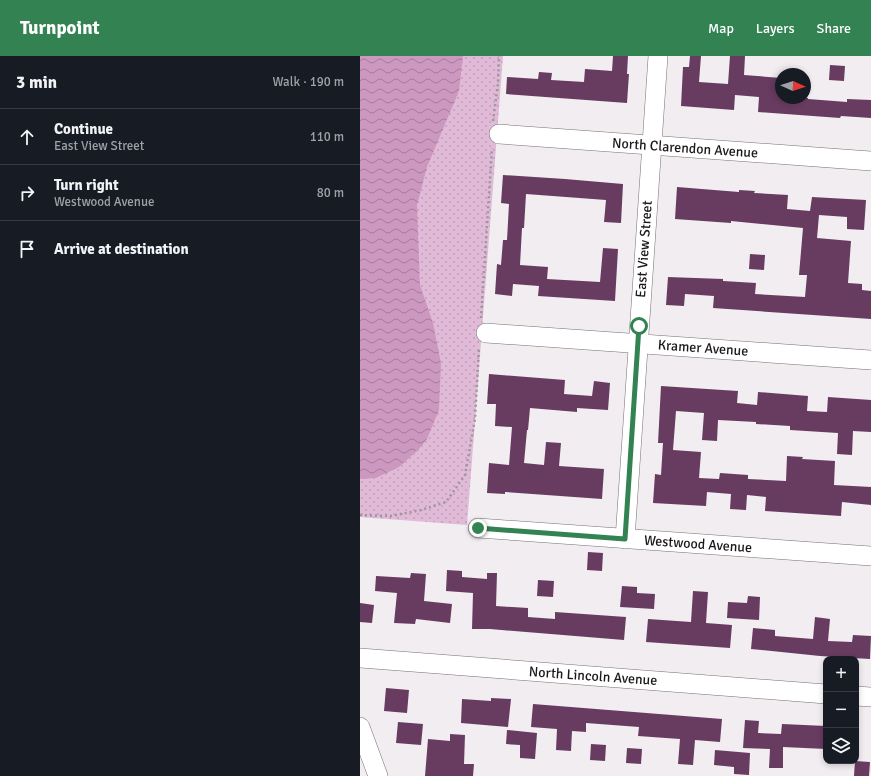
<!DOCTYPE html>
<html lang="en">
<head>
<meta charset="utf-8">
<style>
	:root { --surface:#171b24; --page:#20242c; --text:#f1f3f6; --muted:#9ea1a6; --line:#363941; --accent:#328252 }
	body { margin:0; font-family:Signika,sans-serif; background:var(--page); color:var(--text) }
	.controls { position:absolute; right:12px; bottom:12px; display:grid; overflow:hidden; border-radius:8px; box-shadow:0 2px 6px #0003 }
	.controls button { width:36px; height:36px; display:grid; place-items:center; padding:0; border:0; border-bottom:1px solid var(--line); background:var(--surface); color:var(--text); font:20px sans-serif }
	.compass { position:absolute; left:415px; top:12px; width:36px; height:36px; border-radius:50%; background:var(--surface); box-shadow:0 2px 6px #0003; rotate:93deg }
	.stop { position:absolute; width:12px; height:12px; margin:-9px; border:3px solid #328252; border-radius:50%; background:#fff }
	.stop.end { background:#328252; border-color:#fff; box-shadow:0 1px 4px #0008 }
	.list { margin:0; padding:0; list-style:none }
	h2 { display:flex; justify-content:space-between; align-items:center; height:52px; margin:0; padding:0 16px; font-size:17px }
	h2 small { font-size:13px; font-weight:400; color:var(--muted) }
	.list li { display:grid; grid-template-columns:26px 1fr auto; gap:12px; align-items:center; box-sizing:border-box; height:56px; padding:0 16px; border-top:1px solid var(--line) }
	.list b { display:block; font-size:15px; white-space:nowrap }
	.list p { margin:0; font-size:13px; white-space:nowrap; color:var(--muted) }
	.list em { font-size:13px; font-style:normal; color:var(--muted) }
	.icon { flex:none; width:22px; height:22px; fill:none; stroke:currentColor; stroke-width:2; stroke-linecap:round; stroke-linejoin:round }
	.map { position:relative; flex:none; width:511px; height:720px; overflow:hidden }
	header { display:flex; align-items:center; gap:24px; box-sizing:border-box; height:56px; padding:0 20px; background:var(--accent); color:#fff }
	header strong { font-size:19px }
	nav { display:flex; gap:22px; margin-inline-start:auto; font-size:14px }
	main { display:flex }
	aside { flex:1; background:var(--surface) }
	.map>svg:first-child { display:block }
</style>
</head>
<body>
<header>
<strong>Turnpoint</strong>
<nav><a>Map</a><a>Layers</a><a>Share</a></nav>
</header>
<main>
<aside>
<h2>3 min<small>Walk · 190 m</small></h2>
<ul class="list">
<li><svg class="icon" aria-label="ahead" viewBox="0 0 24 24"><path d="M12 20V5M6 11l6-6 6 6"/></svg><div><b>Continue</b><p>East View Street</p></div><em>110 m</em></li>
<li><svg class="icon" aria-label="right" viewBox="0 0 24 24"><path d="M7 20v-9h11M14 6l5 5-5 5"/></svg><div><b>Turn right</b><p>Westwood Avenue</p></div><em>80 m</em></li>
<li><svg class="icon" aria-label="arrive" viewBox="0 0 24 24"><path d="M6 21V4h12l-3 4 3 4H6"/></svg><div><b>Arrive at destination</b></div></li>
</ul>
</aside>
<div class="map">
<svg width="511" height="720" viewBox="0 0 511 720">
	<defs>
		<pattern id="park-dots" width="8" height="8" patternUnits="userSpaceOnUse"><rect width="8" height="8" fill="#e1bad8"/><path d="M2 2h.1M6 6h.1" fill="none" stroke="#c09fb9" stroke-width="1.8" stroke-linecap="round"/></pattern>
		<pattern id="water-waves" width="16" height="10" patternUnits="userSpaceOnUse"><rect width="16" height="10" fill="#cc98c0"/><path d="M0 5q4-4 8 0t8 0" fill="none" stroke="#a57b9b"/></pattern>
	</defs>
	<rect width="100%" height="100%" fill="#f2edf1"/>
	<polygon fill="url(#park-dots)" points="0,0 143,0 107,469 0,461"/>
	<polygon fill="url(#water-waves)" points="0,0 103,0 99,35 67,111 57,149 60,229 73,267 81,307 79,354 67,383 58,394 39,411 16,422 0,423"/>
	<g fill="#683b60">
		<polygon points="253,0 268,0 267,18 269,18 267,47 146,38 147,21 178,23 179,16 192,17 191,24 224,26 225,13 252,15"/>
		<polygon points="330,0 341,0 339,26 368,28 370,0 385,0 384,19 421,22 421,42 448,42 448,43 487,46 487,43 511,44 511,62 481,60 480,62 398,56 399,41 375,39 374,54 321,50 323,11 329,11"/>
		<polygon points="470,9 485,10 484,25 469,24"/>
		<polygon points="143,119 205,123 263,128 261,167 244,166 246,144 166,138 164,172 162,172 160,209 188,211 187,223 240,226 243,192 258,193 255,245 178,240 179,230 153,228 152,240 135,238 137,208 141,209 143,184 147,184 149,148 141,147"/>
		<polygon points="317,131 379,136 379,134 395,135 394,137 428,139 427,153 450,155 452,141 506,144 504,174 487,173 487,161 459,159 457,182 491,185 488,227 502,228 502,234 511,235 511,263 353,252 354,240 325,238 324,250 306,249 308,221 363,223 363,225 396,227 395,238 445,241 447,219 439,219 443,172 371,165 371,167 315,163"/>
		<polygon points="390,198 405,199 404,214 389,213"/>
		<polygon points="129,318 205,324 204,338 232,340 234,325 250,327 248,354 217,352 217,356 170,352 168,374 167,374 164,407 184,409 186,386 201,387 199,410 244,413 242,443 145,436 145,438 127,437 129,407 149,409 152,371 135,370 136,348 127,348"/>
		<polygon points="301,330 378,335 377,347 397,349 398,336 448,340 447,355 467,356 468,341 511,344 511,376 493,375 492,399 477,398 478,377 430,374 430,370 396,368 396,366 358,364 357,385 342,384 344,357 316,355 313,394 341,396 339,422 359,423 360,417 388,419 388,423 426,425 427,400 443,401 442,403 475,405 474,429 511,431 511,449 482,446 481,460 405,455 406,441 387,439 386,454 370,453 371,438 347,436 346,450 293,447 295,418 301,419 303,387 298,387"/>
		<polygon points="228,496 243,497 242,515 227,514"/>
		<polygon points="87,514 102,515 102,521 127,523 127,517 137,517 136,550 168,552 168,561 195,563 195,556 266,561 264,584 130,573 112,573 113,537 86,535"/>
		<polygon points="51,517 66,518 64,545 92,548 90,567 56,563 55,568 34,567 37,537 15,535 16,520 50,522"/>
		<polygon points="178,524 194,525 193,541 177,540"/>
		<polygon points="262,530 277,531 277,537 295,538 294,553 260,551"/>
		<polygon points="333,535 348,536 346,567 372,569 370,592 286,586 288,563 331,566"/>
		<polygon points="388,540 400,541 399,564 367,562 368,546 387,547"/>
		<polygon points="0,547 14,549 12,567 0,566"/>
		<polygon points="455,561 470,563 468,585 492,586 493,579 511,580 510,603 460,600 391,593 393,572 415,574 415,580 453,583"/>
		<polygon points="26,632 49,634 47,657 24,655"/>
		<polygon points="131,642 151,643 148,671 101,667 102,643 131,645"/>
		<polygon points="173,648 362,663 360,686 335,684 333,709 318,708 320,683 278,680 279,671 226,667 226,676 212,675 211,695 196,694 197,673 171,671"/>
		<polygon points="385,664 399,665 398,677 421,678 422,668 466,670 466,693 423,691 423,712 409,712 410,693 383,692"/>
		<polygon points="38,666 63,668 61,689 36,687"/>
		<polygon points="147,674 177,677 175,703 160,702 160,689 146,688"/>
		<polygon points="90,678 105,679 104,708 114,708 113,720 65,720 68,683 90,685"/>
		<polygon points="231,688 246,689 245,705 230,704"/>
		<polygon points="267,692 282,693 281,708 266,707"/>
		<polygon points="355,694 390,697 389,719 374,718 374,711 354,709"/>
		<polygon points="495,705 510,706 509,720 494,720"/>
	</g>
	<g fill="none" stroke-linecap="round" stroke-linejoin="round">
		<g stroke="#757074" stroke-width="20">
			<g id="minor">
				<polyline points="139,78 511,105"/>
				<polyline points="126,277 511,304"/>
				<polyline points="118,472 511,500"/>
				<polyline points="265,483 298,0"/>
				<polyline points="0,602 466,638"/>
				<polyline points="496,640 511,641"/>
				<polyline points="0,671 18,720"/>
			</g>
		</g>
		<g stroke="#9a9699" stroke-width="2.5" stroke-dasharray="2 3" stroke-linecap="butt">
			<polyline points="133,65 138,27 139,0"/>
			<polyline points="121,262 132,92"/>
			<polyline points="0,459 31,460 61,454 86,446 105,419 115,363 119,291"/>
		</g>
		<use href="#minor" stroke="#fff" stroke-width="19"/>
	</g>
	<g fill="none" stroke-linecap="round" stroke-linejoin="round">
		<polyline stroke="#328252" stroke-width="5" points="118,472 265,483 279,270"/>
	</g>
	<g text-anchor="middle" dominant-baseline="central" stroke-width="4" stroke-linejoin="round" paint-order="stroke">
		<g font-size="14" fill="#1a181a" stroke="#fff">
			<text transform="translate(325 92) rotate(4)">North Clarendon Avenue</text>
			<text transform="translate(284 193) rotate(-86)">East View Street</text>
			<text transform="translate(343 292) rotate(4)">Kramer Avenue</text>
			<text transform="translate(338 488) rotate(4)">Westwood Avenue</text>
			<text transform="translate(233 620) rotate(4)">North Lincoln Avenue</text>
		</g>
	</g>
</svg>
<div class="controls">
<button>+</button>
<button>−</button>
<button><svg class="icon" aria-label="layers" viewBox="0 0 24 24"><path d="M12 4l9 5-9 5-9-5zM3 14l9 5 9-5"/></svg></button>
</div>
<svg class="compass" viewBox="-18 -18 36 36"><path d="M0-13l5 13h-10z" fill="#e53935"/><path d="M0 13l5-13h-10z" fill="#9ea1a6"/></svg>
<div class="stop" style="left:279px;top:270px"></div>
<div class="stop end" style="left:118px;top:472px"></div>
</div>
</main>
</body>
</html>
